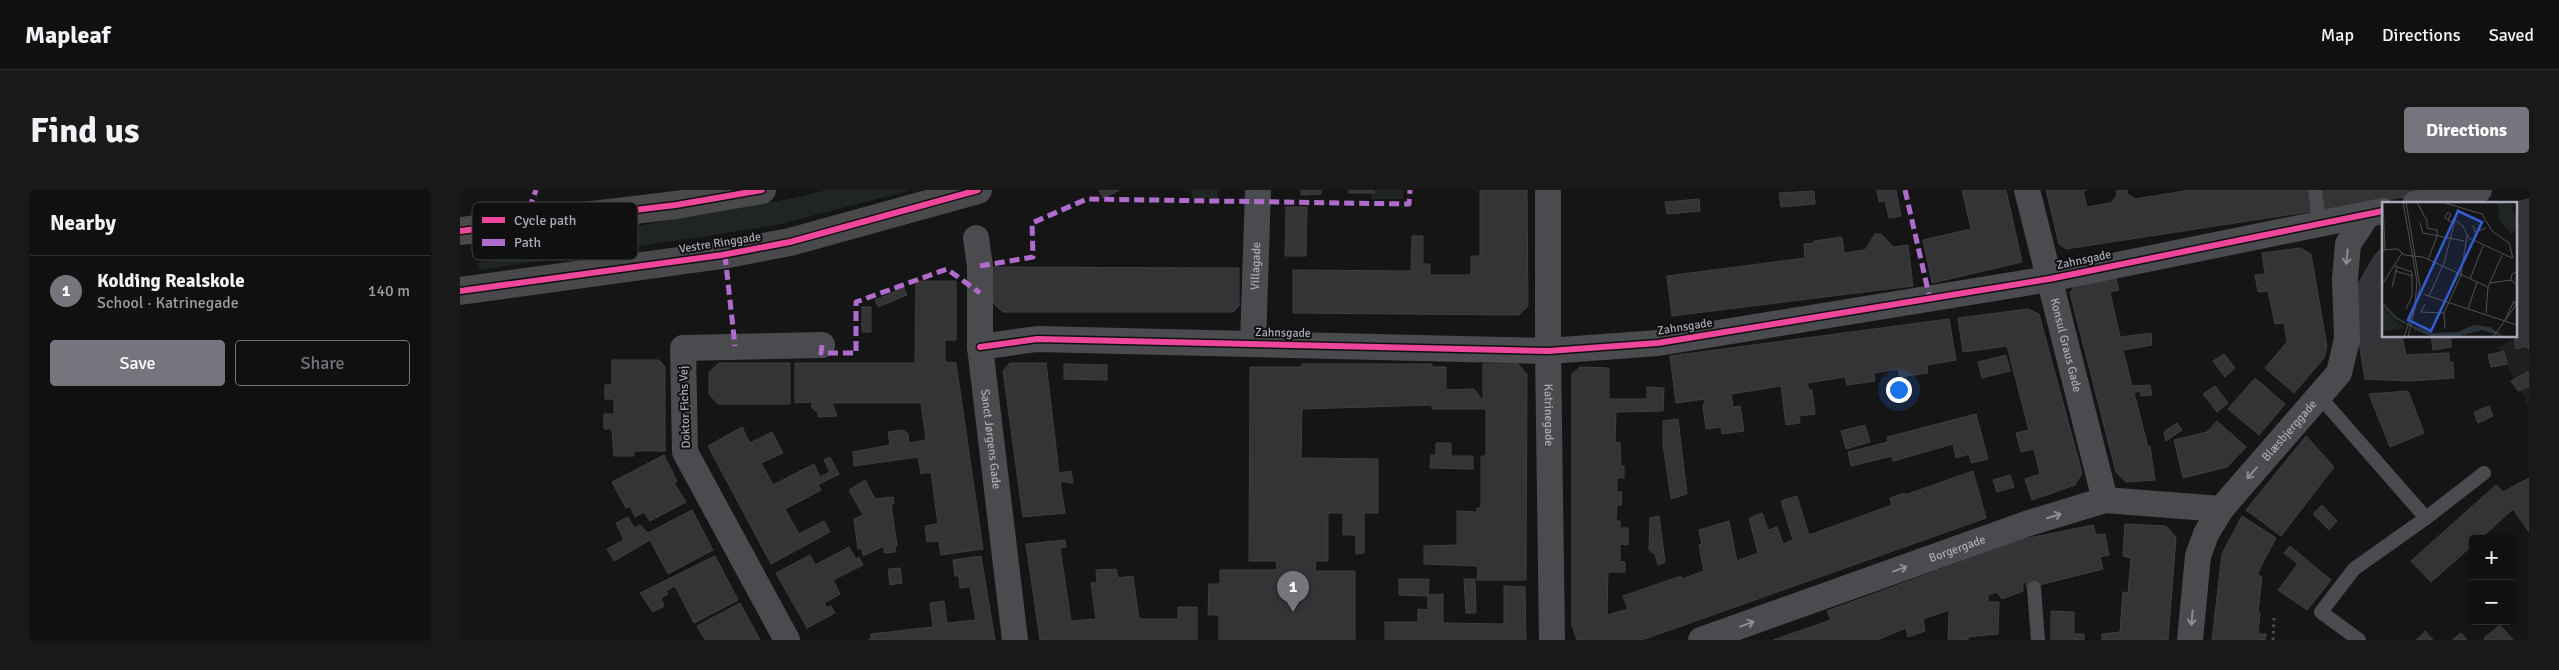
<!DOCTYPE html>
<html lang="en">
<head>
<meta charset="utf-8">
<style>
	:root { --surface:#101010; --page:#191919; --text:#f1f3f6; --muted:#9c9d9f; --line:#303030; --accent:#75767d }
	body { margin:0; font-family:Signika,sans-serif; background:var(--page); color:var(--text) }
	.controls { position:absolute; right:15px; bottom:15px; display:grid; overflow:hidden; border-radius:5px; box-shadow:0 1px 4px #0004 }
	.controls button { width:45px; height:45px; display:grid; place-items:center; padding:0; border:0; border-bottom:1px solid var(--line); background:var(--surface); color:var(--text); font:25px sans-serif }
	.you { position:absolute; left:1438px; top:199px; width:18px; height:18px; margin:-12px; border:4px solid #fff; border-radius:50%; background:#1a73e8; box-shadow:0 0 0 8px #1a73e833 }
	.badge { display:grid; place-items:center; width:32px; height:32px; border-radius:50%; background:var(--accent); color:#fff; font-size:16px; font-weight:700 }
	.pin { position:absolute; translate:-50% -41px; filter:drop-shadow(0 1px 2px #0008) }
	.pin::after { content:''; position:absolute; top:26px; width:18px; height:15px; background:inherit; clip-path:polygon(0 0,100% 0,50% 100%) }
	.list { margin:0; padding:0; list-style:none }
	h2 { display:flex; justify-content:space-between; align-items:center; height:65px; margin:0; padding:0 20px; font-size:21px }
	h2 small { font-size:16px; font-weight:400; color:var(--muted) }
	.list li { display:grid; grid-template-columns:32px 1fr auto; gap:15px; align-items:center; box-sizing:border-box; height:70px; padding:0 20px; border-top:1px solid var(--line) }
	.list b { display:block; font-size:19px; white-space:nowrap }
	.list p { margin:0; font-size:16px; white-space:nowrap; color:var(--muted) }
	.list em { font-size:16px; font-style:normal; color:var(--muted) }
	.actions { display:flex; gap:10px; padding:15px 20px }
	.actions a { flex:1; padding:11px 0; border:1px solid var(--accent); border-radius:5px; text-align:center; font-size:18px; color:var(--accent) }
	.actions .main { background:var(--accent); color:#fff }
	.map { position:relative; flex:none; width:2069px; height:450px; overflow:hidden; border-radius:5px }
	header { display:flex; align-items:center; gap:30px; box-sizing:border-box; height:70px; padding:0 25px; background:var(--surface); border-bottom:1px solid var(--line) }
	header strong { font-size:24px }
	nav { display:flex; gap:28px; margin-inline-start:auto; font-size:18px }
	.intro { display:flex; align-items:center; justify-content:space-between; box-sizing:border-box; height:120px; padding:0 30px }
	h1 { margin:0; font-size:35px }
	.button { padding:12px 22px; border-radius:5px; background:var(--accent); color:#fff; font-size:18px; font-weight:700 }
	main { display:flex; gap:30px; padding:0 30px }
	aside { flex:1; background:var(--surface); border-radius:5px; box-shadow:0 1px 4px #0004 }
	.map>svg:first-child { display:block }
</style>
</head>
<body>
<header>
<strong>Mapleaf</strong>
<nav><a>Map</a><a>Directions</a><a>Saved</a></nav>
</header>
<div class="intro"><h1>Find us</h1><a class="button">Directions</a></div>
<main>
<aside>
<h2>Nearby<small></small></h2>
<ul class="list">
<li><span class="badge">1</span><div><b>Kolding Realskole</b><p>School · Katrinegade</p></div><em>140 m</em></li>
</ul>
<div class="actions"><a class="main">Save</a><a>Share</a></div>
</aside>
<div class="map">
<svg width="2069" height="450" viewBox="0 0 2069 450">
	<rect width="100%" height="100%" fill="#151516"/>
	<polygon fill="#1f1f21" points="2069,142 2069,217 2038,157"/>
	<g fill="#1f2521">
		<polygon points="366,0 452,0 312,36 20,80 18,73 98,58 149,41 334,8"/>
		<polygon points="731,0 758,0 758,8 732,8"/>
		<polygon points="912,0 944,0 943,9 911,9"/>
	</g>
	<g fill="#343437" stroke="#3e3f42">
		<polygon points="639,0 660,0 643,8"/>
		<polygon points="841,0 861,0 861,4 841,5"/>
		<rect x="889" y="0" width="25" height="3"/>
		<polygon points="1020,0 1067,0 1068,116 1059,125 833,123 833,80 951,81 952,46 963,46 963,74 970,74 970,85 1011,85 1011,66 1020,66"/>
		<polygon points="1417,0 1436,0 1441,26 1429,28 1425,11 1419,12"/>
		<polygon points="1502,0 1546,0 1562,72 1472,93 1463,50 1511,39"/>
		<polygon points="1586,0 1627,0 1623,1 1627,17 1651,13 1657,5 1656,0 1667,0 1667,4 1675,9 1731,0 1970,0 1970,3 1606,59 1599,54"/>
		<polygon points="1354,1 1355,14 1321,17 1319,3"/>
		<polygon points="1239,9 1240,21 1207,24 1205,12"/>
		<polygon points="2069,9 2069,160 2067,156 2056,159 2054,146 2055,14 2048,14"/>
		<polygon points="826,17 847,17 846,66 825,66"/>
		<polygon points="1415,44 1421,44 1433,57 1448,55 1453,96 1212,126 1207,86 1345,68 1344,54 1354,53 1354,51 1382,47 1384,63 1405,60"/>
		<polygon points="1923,57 1923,146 1942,146 1946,165 1989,163 1989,172 1993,172 1994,188 1950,191 1905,189 1895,128 1898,94 1915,65"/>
		<polygon points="1840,58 1851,64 1867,157 1864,168 1834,203 1805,178 1827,152 1824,133 1815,134 1808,101 1798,102 1795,85 1805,84 1802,63"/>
		<polygon points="529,77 779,78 779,116 773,122 543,122 534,114"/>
		<polygon points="1656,88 1659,100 1650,102 1660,147 1691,143 1692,155 1663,160 1672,196 1690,195 1692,205 1681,206 1680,201 1674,203 1688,257 1690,256 1695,290 1666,292 1656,282 1610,103 1616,93"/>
		<polygon points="456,91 496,91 496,150 485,150 485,172 496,173 523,359 481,365 479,351 467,352 465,336 478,334 471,282 461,284 458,267 394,276 393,262 430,255 428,242 443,240 448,244 449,253 466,250 461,213 372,213 377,226 358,227 358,221 355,221 352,218 352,212 335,213 335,173 455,173"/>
		<polygon points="444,98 447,105 418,117 415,110"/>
		<rect x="402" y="117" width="9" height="25"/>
		<polygon points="1568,119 1579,124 1622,283 1615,295 1572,310 1565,289 1580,284 1574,259 1561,262 1556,243 1569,240 1547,156 1503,162 1498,128"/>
		<polygon points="1489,129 1496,170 1467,175 1468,183 1440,187 1438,179 1414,183 1415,191 1387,195 1385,187 1347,193 1349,200 1352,200 1355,224 1339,226 1340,233 1326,235 1321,196 1271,204 1273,217 1280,216 1284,241 1262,244 1261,237 1246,239 1243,217 1245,209 1216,213 1210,166"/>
		<polygon points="1971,146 1991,146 1991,157 1973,160"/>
		<polygon points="2044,161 2047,174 2031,177 2028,165"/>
		<polygon points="1764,164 1775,178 1765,187 1753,171"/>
		<polygon points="1546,165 1550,181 1522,188 1518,172"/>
		<polygon points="152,170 199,170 205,177 205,261 174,261 174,266 154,266 152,239 144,239 144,224 154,224 154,209 145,209 145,195 152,195"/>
		<polygon points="259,173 330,173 330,214 258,214 249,204 249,182"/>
		<polygon points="550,173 586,173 599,283 611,281 613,293 600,291 605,323 563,327 543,181"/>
		<polygon points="604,174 647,175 647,190 604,189"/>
		<polygon points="842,174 972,174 972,177 986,177 986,200 1014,199 1023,211 1023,174 1058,174 1067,184 1066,390 1017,390 1018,376 964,374 964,356 997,355 997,321 1017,322 1017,318 1021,318 1021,266 1026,266 1026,219 972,219 972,215 842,219 841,268 918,269 918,323 904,323 904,363 896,364 896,345 883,345 883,323 868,323 868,371 856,371 855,381 895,381 895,450 759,450 759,425 748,425 749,394 760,394 760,380 817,380 816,371 789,371 790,177 842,177"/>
		<polygon points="1120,177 1149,178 1149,209 1187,209 1187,197 1204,198 1203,221 1156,222 1155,252 1160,253 1161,276 1164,276 1164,288 1157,288 1157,302 1162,302 1161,315 1157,315 1156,331 1160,331 1160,338 1168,338 1168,355 1160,354 1160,371 1165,372 1165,382 1148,382 1147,425 1168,419 1163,406 1221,386 1222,389 1244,381 1239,355 1242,354 1239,340 1269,331 1277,371 1298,363 1289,328 1302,323 1308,340 1317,337 1323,354 1333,350 1321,311 1337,306 1349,345 1432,315 1430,308 1444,303 1445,305 1513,281 1526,328 1182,450 1117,450 1112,435 1112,184"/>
		<polygon points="2069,181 2069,196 2058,201 2051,191"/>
		<polygon points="1795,188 1825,214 1799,245 1768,219"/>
		<polygon points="1755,196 1768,213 1757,222 1743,204"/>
		<polygon points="1948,201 1964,243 1930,257 1909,204"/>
		<polygon points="2029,216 2033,226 2018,233 2014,222"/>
		<polygon points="1516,224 1528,269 1511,273 1509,264 1496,268 1493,254 1433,271 1432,266 1391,276 1388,262 1428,252 1427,247"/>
		<polygon points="1218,229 1227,304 1211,309 1203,254 1203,231"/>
		<polygon points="1757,231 1786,257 1767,277 1723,288 1714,250 1747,242"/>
		<polygon points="1717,233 1722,240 1706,251 1704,242"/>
		<polygon points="1405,235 1410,252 1386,259 1381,241"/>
		<polygon points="282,237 290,253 312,242 323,263 301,273 313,295 354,274 360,287 370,282 364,270 370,267 379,284 358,295 361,300 325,319 339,344 364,331 370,342 311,374 248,256"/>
		<polygon points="1846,246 1874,277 1821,346 1786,320"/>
		<polygon points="976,253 991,253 991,266 1013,266 1013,279 970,278 971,265 976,265"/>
		<polygon points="204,265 217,291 214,293 226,312 190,331 184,322 175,327 170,316 166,318 152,292"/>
		<polygon points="1550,285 1554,297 1537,302 1533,290"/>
		<polygon points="2069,288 2069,342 2053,319 2020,349 2013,349 2013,355 1971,392 1951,371 2036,295 2043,302"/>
		<polygon points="405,290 415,309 433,307 434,314 431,314 437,356 435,356 435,362 424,363 424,357 422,357 403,366 402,359 398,359 394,329 403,325 389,300"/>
		<polygon points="1862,315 1877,331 1869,340 1853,324"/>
		<polygon points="232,320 253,360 208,384 190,350 154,371 147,359 164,350 156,333 168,327 174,338 180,335 188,343"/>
		<polygon points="1199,326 1205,372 1198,375 1195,364 1189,360 1190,328"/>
		<polygon points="1782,326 1816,348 1797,384 1802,387 1798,422 1800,423 1798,444 1806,444 1805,450 1752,450 1762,364"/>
		<polygon points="1665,334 1706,336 1716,347 1708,450 1642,450 1642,444 1660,442 1663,402 1668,403 1671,368 1663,366"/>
		<polygon points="1633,335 1636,345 1645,344 1649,365 1640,367 1643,379 1567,398 1566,392 1563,393 1563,401 1542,409 1537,402 1528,405 1528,412 1539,412 1538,444 1508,447 1508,450 1488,450 1489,420 1463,429 1465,441 1448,447 1446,438 1417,450 1313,450 1371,430 1367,421 1564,349"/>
		<polygon points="605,350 606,357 600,358 611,431 636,429 631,393 637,392 636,380 656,379 658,388 673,386 679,429 718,429 718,417 737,417 737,450 580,450 566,354"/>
		<polygon points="1830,356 1871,390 1847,420 1818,400 1838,374 1824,363"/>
		<polygon points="389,357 396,369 399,367 403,375 373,390 380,404 364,413 367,418 371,416 375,423 347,438 316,383 350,365 355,375"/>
		<polygon points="255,366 278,410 234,433 215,396 206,401 208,404 201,408 204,416 193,422 180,403"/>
		<polygon points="521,366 535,450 408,450 411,450 411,444 473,437 470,413 484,411 487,433 516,430 510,397 500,398 499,386 495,386 493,370"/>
		<polygon points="440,378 442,393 430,395 428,379"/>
		<polygon points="939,389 969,389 968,405 983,404 983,433 1044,434 1044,396 1065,397 1066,450 925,450 925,432 958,432 958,419 968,420 968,406 939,405"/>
		<polygon points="1004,389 1015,389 1016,423 1006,423"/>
		<polygon points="280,413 300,450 245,450 237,436"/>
		<polygon points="1591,421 1614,422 1614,444 1624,444 1624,450 1591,450"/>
		<polygon points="2040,435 2053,450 2025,450 2024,448"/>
		<polygon points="1965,441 1973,450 1956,450 1963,444"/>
		<polygon points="2001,443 2007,450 1992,450"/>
	</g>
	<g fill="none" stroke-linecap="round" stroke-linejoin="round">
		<polyline stroke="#4b4d4f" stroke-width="3" stroke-dasharray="2.5 4" stroke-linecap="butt" points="1813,450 1814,428"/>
		<g stroke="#4a4b4e" stroke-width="14">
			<polyline points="1855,0 1859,32"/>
			<polyline points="1860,207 1966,328 2024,283"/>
			<polyline points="1574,398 1578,450"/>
			<polyline points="1899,450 1861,422 1894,379 1966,328"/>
		</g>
		<g stroke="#4a4b4e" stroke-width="26">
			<path id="s1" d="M1088 0V161L1092 450"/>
			<path id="s2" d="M1567 0 1645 310"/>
			<polyline points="1955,14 2019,0"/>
			<path id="s3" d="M516 48 520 76V157L555 450"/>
			<path id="s4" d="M793 154 798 0"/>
			<polyline points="520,157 577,149 1088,161 1198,153 1589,89 1923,21"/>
			<polyline points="327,450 225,262 223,158 362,155"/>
			<path id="s5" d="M1241 450 1569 333 1645 310 1761 319"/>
			<path id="s6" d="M1730 450 1738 366 1746 344 1761 319 1879 183 1887 149 1885 89 1888 54 1908 24"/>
		</g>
		<g stroke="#49494c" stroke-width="28">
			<polyline points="0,41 216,15 302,0"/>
			<polyline points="0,101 262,65 330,52 518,0"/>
		</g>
		<g stroke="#b06ccc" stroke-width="5" stroke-dasharray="10 5" stroke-linecap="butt">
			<polyline points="1445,0 1470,109"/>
			<polyline points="64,33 76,0"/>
			<polyline points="265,65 275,156"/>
			<polyline points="520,76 573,67 572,33 627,9 949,14 950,0"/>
			<polyline points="362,155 361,163 396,163 396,112 487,79 520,103"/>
		</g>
		<g stroke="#101011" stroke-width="9">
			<g id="cycleway">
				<polyline points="0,41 216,15 302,0"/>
				<polyline points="0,101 262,65 330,52 518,0"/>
				<polyline points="520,157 577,149 1088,161 1198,153 1589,89 1923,21"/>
			</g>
		</g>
		<use href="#cycleway" stroke="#ed469a" stroke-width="6"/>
	</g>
	<defs><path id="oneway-shaft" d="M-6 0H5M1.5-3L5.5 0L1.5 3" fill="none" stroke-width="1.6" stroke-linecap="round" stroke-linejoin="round" transform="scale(1.25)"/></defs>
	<g stroke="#8c8e96">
		<use href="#oneway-shaft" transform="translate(1887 67) rotate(95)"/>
		<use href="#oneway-shaft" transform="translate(1792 283) rotate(131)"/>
		<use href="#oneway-shaft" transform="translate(1594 326) rotate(-17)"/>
		<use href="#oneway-shaft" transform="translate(1440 379) rotate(-20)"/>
		<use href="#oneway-shaft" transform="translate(1732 428) rotate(95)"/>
		<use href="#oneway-shaft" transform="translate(1287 434) rotate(-20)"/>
	</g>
	<g text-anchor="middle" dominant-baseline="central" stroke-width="4" stroke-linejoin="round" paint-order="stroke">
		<g font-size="12" fill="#a8abb5" stroke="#101011">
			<text transform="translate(260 53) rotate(-9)">Vestre Ringgade</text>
			<text transform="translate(1624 70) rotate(-12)">Zahnsgade</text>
			<text stroke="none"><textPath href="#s4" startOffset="78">Villagade</textPath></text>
			<text transform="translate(1225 137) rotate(-9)">Zahnsgade</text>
			<text transform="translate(823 143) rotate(1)">Zahnsgade</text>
			<text stroke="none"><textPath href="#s2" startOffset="160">Konsul Graus Gade</textPath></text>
			<text transform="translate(225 217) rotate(-92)">Doktor Fichs Vej</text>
			<text stroke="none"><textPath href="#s1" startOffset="225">Katrinegade</textPath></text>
			<text stroke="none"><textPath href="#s6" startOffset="241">Blæsbjerggade</textPath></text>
			<text stroke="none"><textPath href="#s3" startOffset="202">Sanct Jørgens Gade</textPath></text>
			<text stroke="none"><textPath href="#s5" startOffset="272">Borgergade</textPath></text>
		</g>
	</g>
	<g transform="translate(1922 12)">
		<rect width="135" height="135" fill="#151516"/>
		<path d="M110 0 132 3 129 7 135 14V25L130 32 118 19 116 3ZM0 104 11 116 23 126 0 130Z" fill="#1f2521"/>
		<path d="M92 123 108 125 122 135 100 128 74 135H51L31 127 32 124 51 131 76 130Z" fill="#2d333a"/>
		<path fill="none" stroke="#2d333a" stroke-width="2.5" d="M0 101 14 116 35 127"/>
		<path fill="none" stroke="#505156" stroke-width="1" d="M1 0 3 48M21 0 35 79 33 103 22 135M24 0 38 85 26 135M35 0 45 19V26L55 28V34M60 0 100 12 110 29 127 41 131 56M66 18 69 12 66 10 63 15 64 17H65L66 18 69 20 73 21M73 18 81 24 87 36 130 56M38 21 41 31 82 39M91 23 93 30 104 26M0 48 16 47 22 53 41 55 106 85M46 58 55 34M13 64 30 70V94L24 107M13 69 31 74M135 70 130 72 129 78 135 83M88 77 101 44M1 81 20 51M108 81 129 78M10 85 15 65M41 92 135 123M47 94 62 61 76 7M43 102 39 110 62 111M86 107 95 80M104 111 106 85 120 53M63 127 62 111 79 73 85 33M111 135 134 103 132 99 123 118"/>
		<path fill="#325cd3" fill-opacity="0.15" stroke="#325cd3" stroke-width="2.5" d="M76 9 100 20 49 129 26 118Z"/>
		<rect width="135" height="135" fill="none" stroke="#a8abb5" stroke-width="2.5"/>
	</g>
	<rect x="12" y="12" width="166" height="58" rx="8" fill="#101011" stroke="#3e3e42" stroke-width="1"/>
	<rect x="22" y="27" width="23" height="6" fill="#ed469a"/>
	<rect x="22" y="49" width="23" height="7" fill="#b06ccc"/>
	<g font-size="14" fill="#a8abb5">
		<text x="54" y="35">Cycle path</text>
		<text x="54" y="57">Path</text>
	</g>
</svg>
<div class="controls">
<button>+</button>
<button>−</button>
</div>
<div class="you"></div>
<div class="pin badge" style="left:833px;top:422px">1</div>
</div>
</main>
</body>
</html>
